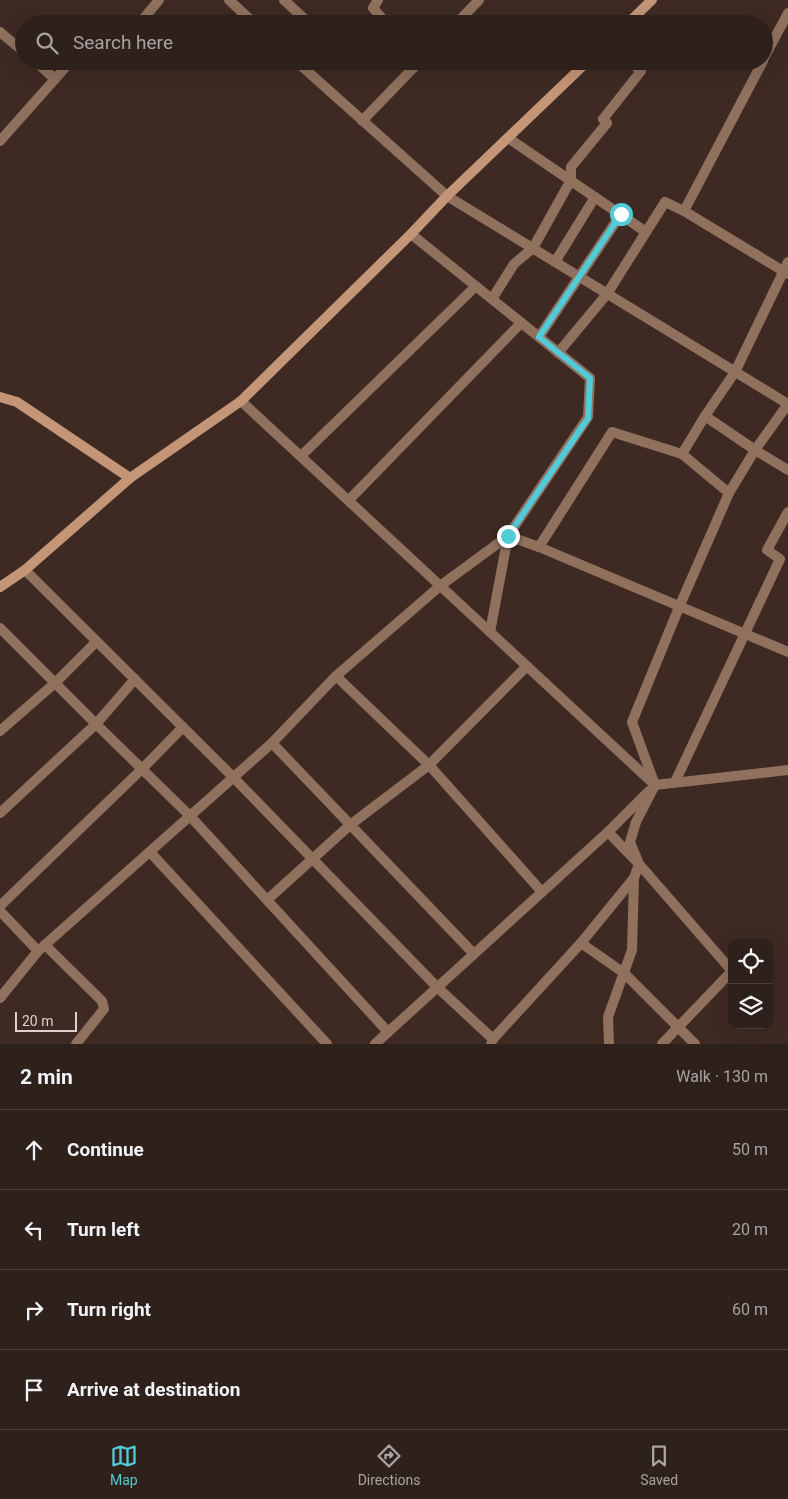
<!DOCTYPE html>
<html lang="en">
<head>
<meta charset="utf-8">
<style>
	:root { --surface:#2e201a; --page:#362823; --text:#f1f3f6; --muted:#a7a3a2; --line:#493e39; --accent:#52cbd9 }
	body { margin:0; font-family:Roboto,sans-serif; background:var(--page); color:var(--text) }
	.controls { position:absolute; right:15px; bottom:15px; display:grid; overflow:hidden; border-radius:10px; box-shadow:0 5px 20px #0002 }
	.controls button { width:45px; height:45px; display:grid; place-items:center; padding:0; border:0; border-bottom:1px solid var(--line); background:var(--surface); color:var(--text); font:25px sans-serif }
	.scale { position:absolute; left:15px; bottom:12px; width:62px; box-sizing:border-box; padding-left:5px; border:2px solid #ddd0cb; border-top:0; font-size:14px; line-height:18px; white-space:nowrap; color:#ddd0cb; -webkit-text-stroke:4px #3e2a23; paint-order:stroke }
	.stop { position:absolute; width:15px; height:15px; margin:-11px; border:4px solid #52cbd9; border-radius:50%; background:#fff }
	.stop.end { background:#52cbd9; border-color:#fff; box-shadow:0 1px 5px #0008 }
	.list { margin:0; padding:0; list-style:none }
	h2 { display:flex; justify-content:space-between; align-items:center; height:65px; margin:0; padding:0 20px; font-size:21px }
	h2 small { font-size:16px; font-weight:400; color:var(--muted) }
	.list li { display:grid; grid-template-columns:32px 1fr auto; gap:15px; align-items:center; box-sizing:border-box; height:80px; padding:0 20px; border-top:1px solid var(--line) }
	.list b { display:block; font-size:19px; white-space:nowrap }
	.list em { font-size:16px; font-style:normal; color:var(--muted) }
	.icon { flex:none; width:28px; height:28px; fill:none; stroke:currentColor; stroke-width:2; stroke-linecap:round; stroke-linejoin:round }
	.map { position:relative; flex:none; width:788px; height:1044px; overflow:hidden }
	.search { position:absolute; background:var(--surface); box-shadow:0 5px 20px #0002; left:15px; right:15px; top:15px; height:55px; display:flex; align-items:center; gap:12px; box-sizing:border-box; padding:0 18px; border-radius:28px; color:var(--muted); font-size:19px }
	.sheet { height:385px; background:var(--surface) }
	nav { display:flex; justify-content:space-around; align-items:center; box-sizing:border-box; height:70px; border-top:1px solid var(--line); background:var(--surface); font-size:14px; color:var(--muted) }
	nav a { display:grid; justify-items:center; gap:2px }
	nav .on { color:var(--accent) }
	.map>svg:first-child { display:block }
</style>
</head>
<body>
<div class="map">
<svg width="788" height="1044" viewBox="0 0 788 1044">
	<rect width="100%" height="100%" fill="#3e2a23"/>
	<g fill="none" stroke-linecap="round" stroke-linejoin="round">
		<g stroke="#8f715d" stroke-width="10">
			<polyline points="229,0 255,24"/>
			<polyline points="284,0 310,24"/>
			<polyline points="378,0 373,8 387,24"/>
			<polyline points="139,24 159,0"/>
			<polyline points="456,24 479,0"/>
			<polyline points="0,32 24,52"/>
			<polyline points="764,58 788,13"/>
			<polyline points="35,61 55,79"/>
			<polyline points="296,61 447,196 788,404"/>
			<polyline points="763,61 684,211 788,274"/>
			<polyline points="362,121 420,61"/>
			<polyline points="508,138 646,232"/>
			<polyline points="0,141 71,61"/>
			<polyline points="555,262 595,197"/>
			<polyline points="492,299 514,264 533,248 571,180 571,167 607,123 603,119 641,71 629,61"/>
			<polyline points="539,337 621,214"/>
			<polyline points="558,353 607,294 665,202 684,211"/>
			<polyline points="241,401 655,785 788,770"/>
			<polyline points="705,416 755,450 788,470"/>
			<polyline points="301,456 476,286"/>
			<polyline points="729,493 755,450 788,404"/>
			<polyline points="349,500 521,323"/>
			<polyline points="539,547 612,432 682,454"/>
			<polyline points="25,570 233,777 437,987 493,1039"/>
			<polyline points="0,628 96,724 190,816 388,1032"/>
			<polyline points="490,632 508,536 539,547 788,652"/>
			<polyline points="336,676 429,765 542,892"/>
			<polyline points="0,731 55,683 96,642"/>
			<polyline points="272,743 474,954"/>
			<polyline points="675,782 780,559 767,550 788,512"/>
			<polyline points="0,813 96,724 135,679"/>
			<polyline points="608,832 639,864 732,971 662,1044"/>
			<polyline points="150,852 327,1044"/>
			<polyline points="267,900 350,825 429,765 527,666"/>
			<polyline points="0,906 142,769 183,727"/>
			<polyline points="0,911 38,951"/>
			<polyline points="581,943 624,973 695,1044"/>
			<polyline points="45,945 102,1001 104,1009 76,1044"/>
			<polyline points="0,998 38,951 272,743 336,676 440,586 508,536 588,417 590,378 411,234"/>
			<polyline points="375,1044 608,832 649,791"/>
			<polyline points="491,1044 493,1039 581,943 634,878"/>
			<polyline points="609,1044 608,1017 632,950 634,878 639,864 630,842 636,822 655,785 632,722 680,605 729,493 682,454 705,416 735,372 788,262"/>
		</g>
		<g stroke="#c49576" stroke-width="10">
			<polyline points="627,24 652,0"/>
			<polyline points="0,397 17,402 130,478"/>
			<polyline points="0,587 25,570 130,478 241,401 411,234 447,196 588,61"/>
		</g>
	</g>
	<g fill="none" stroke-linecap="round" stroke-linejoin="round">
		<polyline stroke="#52cbd9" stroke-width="6" points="508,536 588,418 590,378 539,337 621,214"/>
	</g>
</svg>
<div class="controls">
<button><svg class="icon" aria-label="locate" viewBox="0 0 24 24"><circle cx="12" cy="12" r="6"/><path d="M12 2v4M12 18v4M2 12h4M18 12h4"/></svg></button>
<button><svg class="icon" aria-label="layers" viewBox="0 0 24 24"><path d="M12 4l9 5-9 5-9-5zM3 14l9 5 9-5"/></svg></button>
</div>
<div class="scale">20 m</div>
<div class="stop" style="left:621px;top:214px"></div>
<div class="stop end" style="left:508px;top:536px"></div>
<div class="search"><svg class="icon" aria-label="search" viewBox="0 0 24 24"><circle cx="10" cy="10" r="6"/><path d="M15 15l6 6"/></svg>Search here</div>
</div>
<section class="sheet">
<h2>2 min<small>Walk · 130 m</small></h2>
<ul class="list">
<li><svg class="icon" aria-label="ahead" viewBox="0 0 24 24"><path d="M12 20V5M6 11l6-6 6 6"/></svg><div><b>Continue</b></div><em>50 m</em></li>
<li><svg class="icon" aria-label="left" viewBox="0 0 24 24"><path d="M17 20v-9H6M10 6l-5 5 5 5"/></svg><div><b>Turn left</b></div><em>20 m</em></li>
<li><svg class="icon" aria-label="right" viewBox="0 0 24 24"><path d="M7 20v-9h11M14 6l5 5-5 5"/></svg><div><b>Turn right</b></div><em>60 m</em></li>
<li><svg class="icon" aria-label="arrive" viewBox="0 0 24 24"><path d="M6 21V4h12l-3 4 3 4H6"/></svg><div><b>Arrive at destination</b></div></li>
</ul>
</section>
<nav>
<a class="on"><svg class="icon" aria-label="map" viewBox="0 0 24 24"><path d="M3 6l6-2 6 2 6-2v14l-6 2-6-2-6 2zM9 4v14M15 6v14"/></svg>Map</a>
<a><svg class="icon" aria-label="directions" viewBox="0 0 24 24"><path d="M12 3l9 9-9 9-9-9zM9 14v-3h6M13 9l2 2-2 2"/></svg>Directions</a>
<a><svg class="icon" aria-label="saved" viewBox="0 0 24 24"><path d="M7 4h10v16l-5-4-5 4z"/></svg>Saved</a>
</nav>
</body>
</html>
